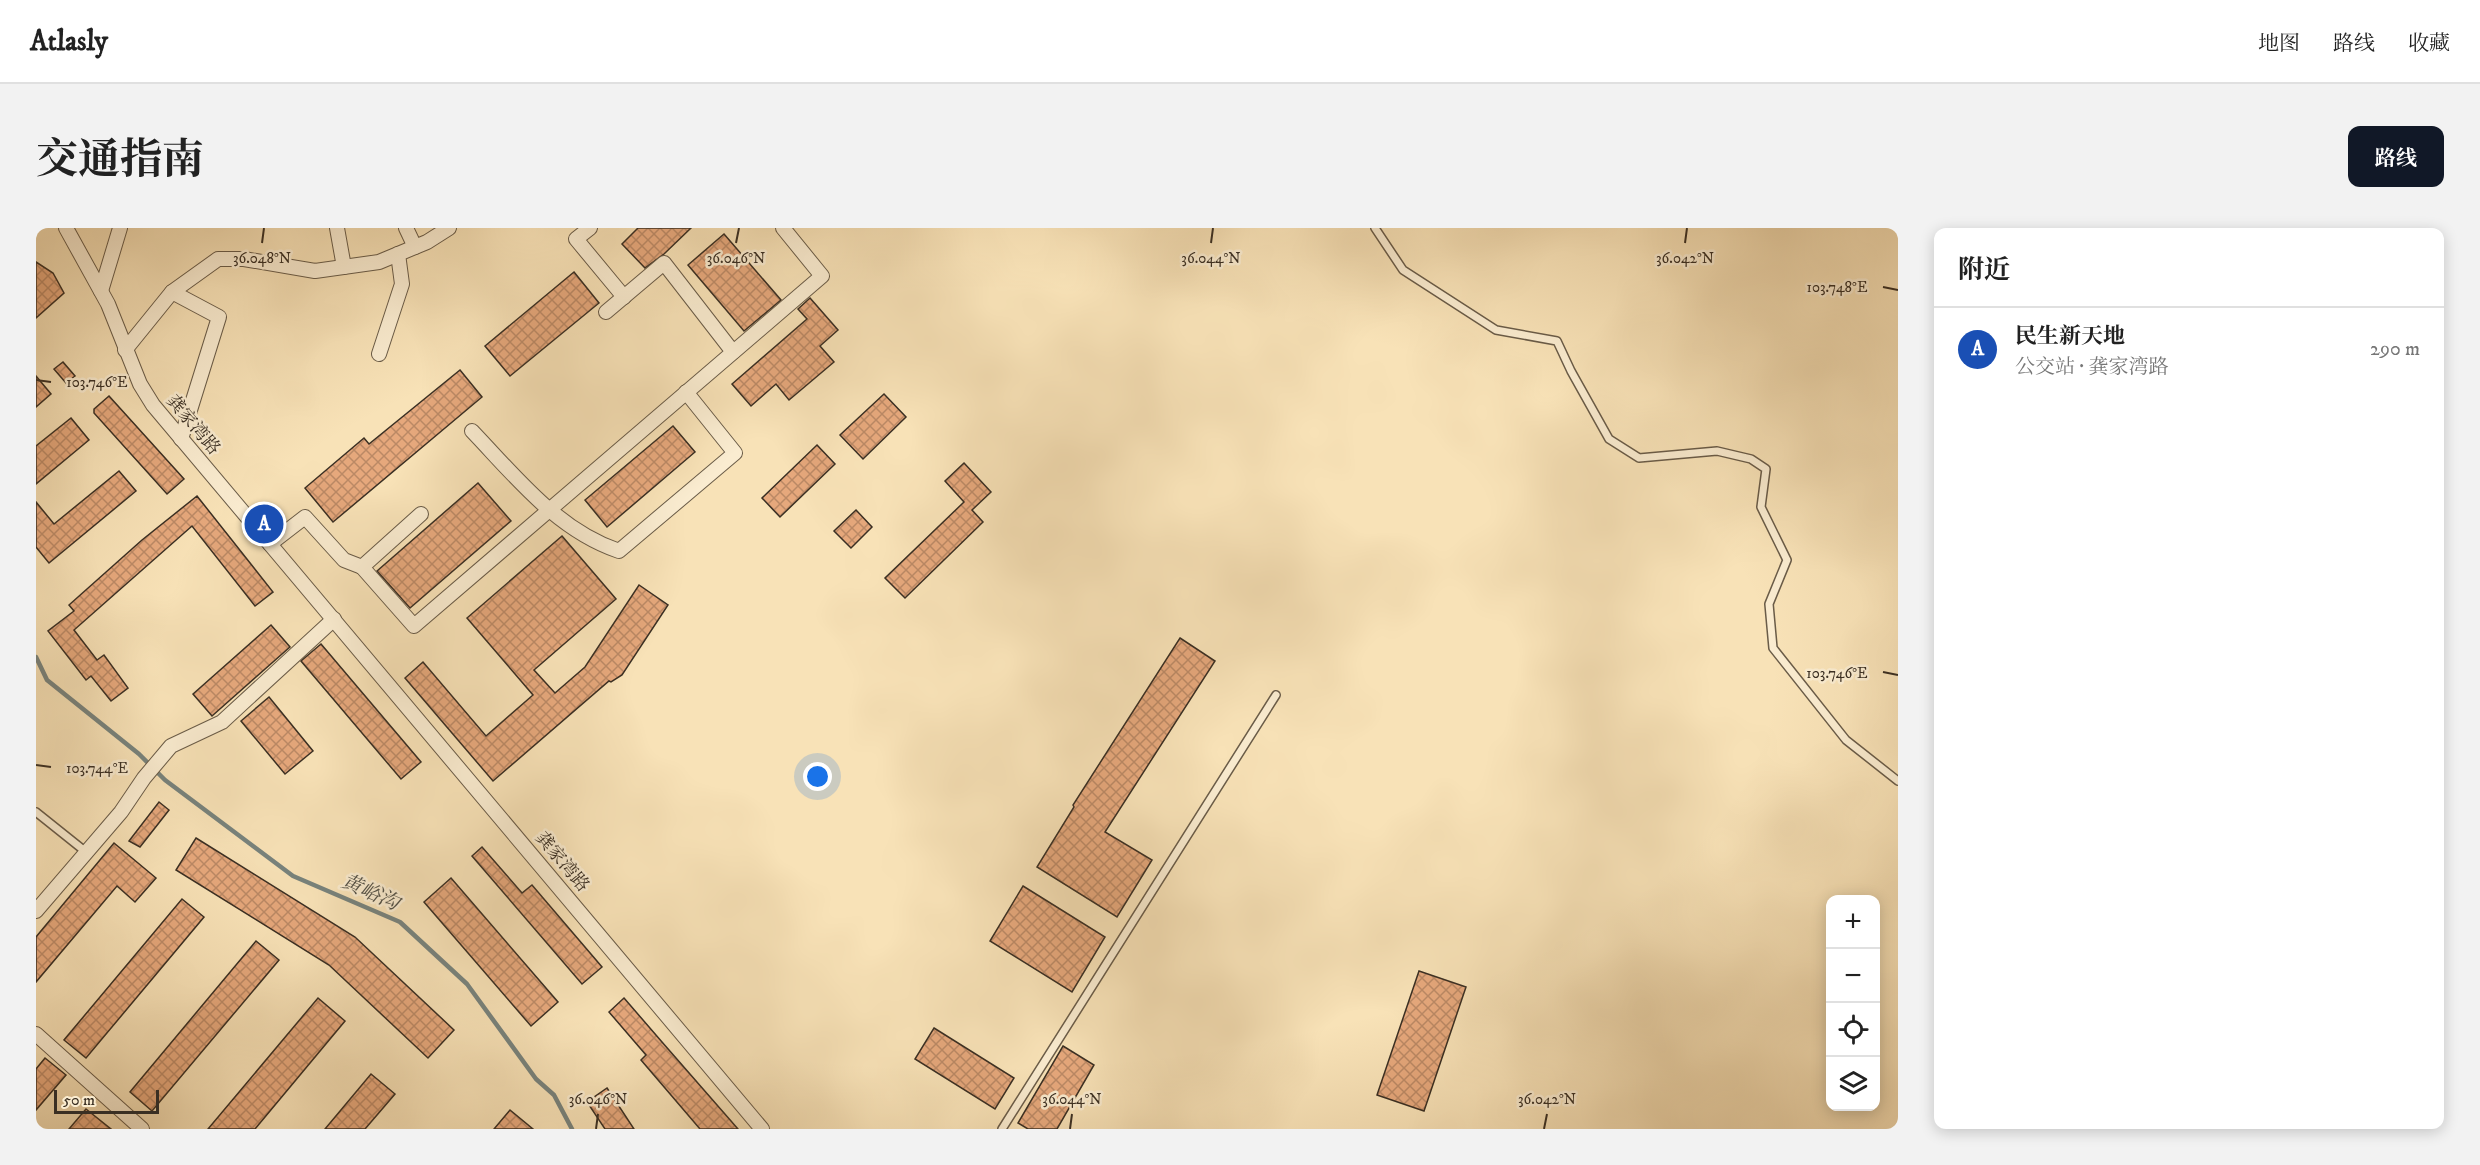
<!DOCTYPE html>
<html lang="zh">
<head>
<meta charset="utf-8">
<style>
	:root { --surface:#fff; --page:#f2f2f2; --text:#222; --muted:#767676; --line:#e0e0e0; --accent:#111827 }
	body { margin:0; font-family:"IM FELL DW Pica","Noto Serif SC",serif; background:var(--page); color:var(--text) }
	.controls { position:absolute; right:18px; bottom:18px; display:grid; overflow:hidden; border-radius:12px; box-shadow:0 3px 15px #0003 }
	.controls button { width:54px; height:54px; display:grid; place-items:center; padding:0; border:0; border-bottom:2px solid var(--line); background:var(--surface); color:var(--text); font:30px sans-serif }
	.scale { position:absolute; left:18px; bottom:15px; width:105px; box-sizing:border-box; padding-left:6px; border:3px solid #3a2f23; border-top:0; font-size:16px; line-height:21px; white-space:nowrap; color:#3a2f23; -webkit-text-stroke:4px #faecd0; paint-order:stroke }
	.you { position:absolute; left:782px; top:549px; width:21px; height:21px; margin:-15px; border:4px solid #fff; border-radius:50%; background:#1a73e8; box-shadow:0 0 0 9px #1a73e833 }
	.badge { display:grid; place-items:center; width:39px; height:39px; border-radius:50%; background:var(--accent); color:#fff; font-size:20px; font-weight:700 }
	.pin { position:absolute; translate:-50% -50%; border:3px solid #fff; box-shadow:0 2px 6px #0006 }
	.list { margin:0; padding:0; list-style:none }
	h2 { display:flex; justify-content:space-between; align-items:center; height:78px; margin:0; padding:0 24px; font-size:26px }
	h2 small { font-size:20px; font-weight:400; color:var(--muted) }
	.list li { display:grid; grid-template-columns:39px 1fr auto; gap:18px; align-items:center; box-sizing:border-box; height:84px; padding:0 24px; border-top:2px solid var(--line) }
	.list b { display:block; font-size:22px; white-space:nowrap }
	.list p { margin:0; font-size:20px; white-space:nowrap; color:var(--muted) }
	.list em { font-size:20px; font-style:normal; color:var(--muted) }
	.icon { flex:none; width:33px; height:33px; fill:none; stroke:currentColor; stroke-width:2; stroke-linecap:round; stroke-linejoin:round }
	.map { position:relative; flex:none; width:1862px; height:901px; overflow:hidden; border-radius:12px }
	header { display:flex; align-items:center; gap:36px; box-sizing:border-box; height:84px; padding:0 30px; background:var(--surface); border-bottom:2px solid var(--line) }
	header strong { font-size:28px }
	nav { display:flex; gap:33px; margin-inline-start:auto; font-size:21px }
	.intro { display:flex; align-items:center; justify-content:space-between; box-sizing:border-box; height:144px; padding:0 36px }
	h1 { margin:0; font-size:42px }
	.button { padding:15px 27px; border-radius:12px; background:var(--accent); color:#fff; font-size:21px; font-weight:700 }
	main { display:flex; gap:36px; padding:0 36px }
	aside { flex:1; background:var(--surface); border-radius:12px; box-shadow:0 3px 15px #0003 }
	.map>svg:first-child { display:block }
</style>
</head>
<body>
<header>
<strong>Atlasly</strong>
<nav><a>地图</a><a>路线</a><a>收藏</a></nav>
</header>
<div class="intro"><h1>交通指南</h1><a class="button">路线</a></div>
<main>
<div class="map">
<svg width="1862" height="901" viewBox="0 0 1862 901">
	<defs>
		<pattern id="building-cross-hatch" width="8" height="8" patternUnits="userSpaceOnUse" patternTransform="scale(1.5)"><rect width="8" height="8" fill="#e6a87c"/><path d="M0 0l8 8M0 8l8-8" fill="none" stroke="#bb8965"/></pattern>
	</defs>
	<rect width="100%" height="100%" fill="#f8e2b7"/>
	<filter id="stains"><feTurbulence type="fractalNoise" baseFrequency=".00333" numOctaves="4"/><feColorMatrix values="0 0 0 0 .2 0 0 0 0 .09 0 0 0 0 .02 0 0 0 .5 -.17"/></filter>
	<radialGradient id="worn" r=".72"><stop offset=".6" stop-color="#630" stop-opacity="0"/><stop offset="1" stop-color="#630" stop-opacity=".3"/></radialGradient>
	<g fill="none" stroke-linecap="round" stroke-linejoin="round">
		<polyline stroke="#78837d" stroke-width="4.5" points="0,429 11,452 103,526 129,552 257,648 364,694 431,756 500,851 518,867 536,901"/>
	</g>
	<g fill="url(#building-cross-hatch)" stroke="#3a2f23" stroke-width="1.5">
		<polygon points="602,0 655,0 628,26 609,40 586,16"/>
		<polygon points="688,6 745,72 708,103 652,37"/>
		<polygon points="0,34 17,45 28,65 0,90"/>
		<polygon points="538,44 563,75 474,148 449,118"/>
		<polygon points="774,70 802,102 784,118 798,134 753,172 740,156 715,178 696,156 771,91 762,81"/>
		<polygon points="27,134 39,148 30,155 18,141"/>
		<polygon points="424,142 446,169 297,294 269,260 328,210 333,216"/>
		<polygon points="0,148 15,166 0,179"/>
		<polygon points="848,166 870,189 827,231 804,207"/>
		<polygon points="73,168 148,251 131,266 58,185 58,181"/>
		<polygon points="35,190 53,212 0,256 0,218"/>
		<polygon points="637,198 659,224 571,299 549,272"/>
		<polygon points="781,217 799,236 744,289 726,270"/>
		<polygon points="928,235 955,264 936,282 947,294 869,370 849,350 928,274 909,253"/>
		<polygon points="83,243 100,263 13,335 0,319 0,274 18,296"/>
		<polygon points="442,255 475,293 374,380 341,343"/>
		<polygon points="161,268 237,364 219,378 156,298 38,402 61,432 68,427 92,460 75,473 55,448 50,452 12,403 38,383 33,377 106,312"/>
		<polygon points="820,282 836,299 815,320 798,303"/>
		<polygon points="526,308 580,371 498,442 519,465 549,439 603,357 632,377 586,447 575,454 573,453 457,553 369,450 387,434 450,508 497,467 431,390"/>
		<polygon points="235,397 254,419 176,488 157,466"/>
		<polygon points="1144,410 1179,433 1069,604 1116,632 1081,689 1001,639 1038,579 1037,577"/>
		<polygon points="285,416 385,534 365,551 265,433"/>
		<polygon points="233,469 277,523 249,546 205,493"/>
		<polygon points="123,574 133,582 104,619 93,613"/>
		<polygon points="160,610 319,709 418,802 392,830 293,737 140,642"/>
		<polygon points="78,615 120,650 99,674 81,658 0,754 0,709"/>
		<polygon points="446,619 486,665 496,657 566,739 546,756 436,628"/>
		<polygon points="415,650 522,774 495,798 388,674"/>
		<polygon points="987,658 1069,709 1036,764 954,713"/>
		<polygon points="146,671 168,689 50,830 28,812"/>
		<polygon points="220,713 243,732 116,883 94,864"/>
		<polygon points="1383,743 1430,759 1388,883 1341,867"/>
		<polygon points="282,770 309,793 219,901 172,901"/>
		<polygon points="588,770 626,814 702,901 664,901 605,832 610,827 573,784"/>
		<polygon points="898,800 978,850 959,881 879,831"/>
		<polygon points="1027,818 1058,837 1021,901 992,901 982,895"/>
		<polygon points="9,830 30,847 0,882 0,841"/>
		<polygon points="335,846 359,866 329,901 289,901"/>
		<polygon points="571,860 598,901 569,901 551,874"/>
		<polygon points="50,881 75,901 33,901"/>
		<polygon points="474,882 497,901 458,901"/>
	</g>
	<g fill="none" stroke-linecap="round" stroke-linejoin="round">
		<g stroke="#6a5c48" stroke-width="10">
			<g id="lane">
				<polyline points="1339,0 1367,42 1460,102 1521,113 1535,143 1573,211 1603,230 1681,223 1715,231 1730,241 1725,279 1751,332 1733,376 1737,420 1810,512 1862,553"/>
				<polyline points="0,584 50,624"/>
				<polyline points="966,901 1240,467"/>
			</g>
		</g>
		<g stroke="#6a5c48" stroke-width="16">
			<g id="street">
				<polyline points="30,0 72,76 104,156 117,177 726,901"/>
				<polyline points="301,0 308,39"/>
				<polyline points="370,0 379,19"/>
				<polyline points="554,0 540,11 588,69"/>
				<polyline points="65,63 84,0"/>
				<polyline points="136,64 183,89 145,211"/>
				<polyline points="570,84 628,35 697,124"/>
				<polyline points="89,122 136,64 182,31 208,31 279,43 343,34 391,14 413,0"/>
				<polyline points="343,126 366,56 362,26"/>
				<path d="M436 203C480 249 521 302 583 323L699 225 650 164"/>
				<polyline points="234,316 269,289 308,332 326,339 385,286"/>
				<polyline points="326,339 378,398 786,48 747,0"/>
				<polyline points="0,683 85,584 108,550 135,518 186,494 298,391"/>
				<polyline points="0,806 106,901"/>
			</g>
		</g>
		<use href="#lane" stroke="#faecd0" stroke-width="7"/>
		<use href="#street" stroke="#faecd0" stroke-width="14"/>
	</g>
	<path fill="none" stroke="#3a2f23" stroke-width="2" d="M226 15 228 0M700 15 703 0M1175 15 1177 0M1649 15 1651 0M1847 59 1862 62M0 152 15 154M1847 444 1862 447M0 537 15 539M560 901 562 886M1034 901 1036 886M1508 901 1511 886"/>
	<g text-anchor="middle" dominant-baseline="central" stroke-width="5" stroke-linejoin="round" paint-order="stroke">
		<g font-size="18" fill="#3a2f23" stroke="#faecd0">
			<text transform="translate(157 197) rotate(50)">龚家湾路</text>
			<text transform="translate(526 634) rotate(50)">龚家湾路</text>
		</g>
		<g font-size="20" font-style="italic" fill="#545248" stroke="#faecd0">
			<text transform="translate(334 665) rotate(24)">黄峪沟</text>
		</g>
	</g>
	<g font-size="15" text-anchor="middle" fill="#3a2f23" stroke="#faecd0" stroke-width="5" stroke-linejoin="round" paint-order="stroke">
		<text x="226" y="35">36.048°N</text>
		<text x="700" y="35">36.046°N</text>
		<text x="1175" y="35">36.044°N</text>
		<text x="1649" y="35">36.042°N</text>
		<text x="1801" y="64">103.748°E</text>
		<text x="61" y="159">103.746°E</text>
		<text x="1801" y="450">103.746°E</text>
		<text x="61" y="545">103.744°E</text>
		<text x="562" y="876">36.046°N</text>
		<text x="1036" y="876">36.044°N</text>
		<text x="1511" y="876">36.042°N</text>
	</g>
	<rect width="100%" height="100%" filter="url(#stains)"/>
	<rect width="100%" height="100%" fill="url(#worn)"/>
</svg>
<div class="controls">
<button>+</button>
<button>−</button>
<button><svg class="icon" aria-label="locate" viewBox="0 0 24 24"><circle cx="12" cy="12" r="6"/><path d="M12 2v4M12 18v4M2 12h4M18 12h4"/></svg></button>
<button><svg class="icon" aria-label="layers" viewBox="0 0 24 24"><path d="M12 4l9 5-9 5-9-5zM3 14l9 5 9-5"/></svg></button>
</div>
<div class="scale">50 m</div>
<div class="you"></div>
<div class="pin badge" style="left:228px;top:296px;background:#1a4fb4">A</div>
</div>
<aside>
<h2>附近<small></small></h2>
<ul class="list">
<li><span class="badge" style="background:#1a4fb4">A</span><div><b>民生新天地</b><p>公交站 · 龚家湾路</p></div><em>290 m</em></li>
</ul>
</aside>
</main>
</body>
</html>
